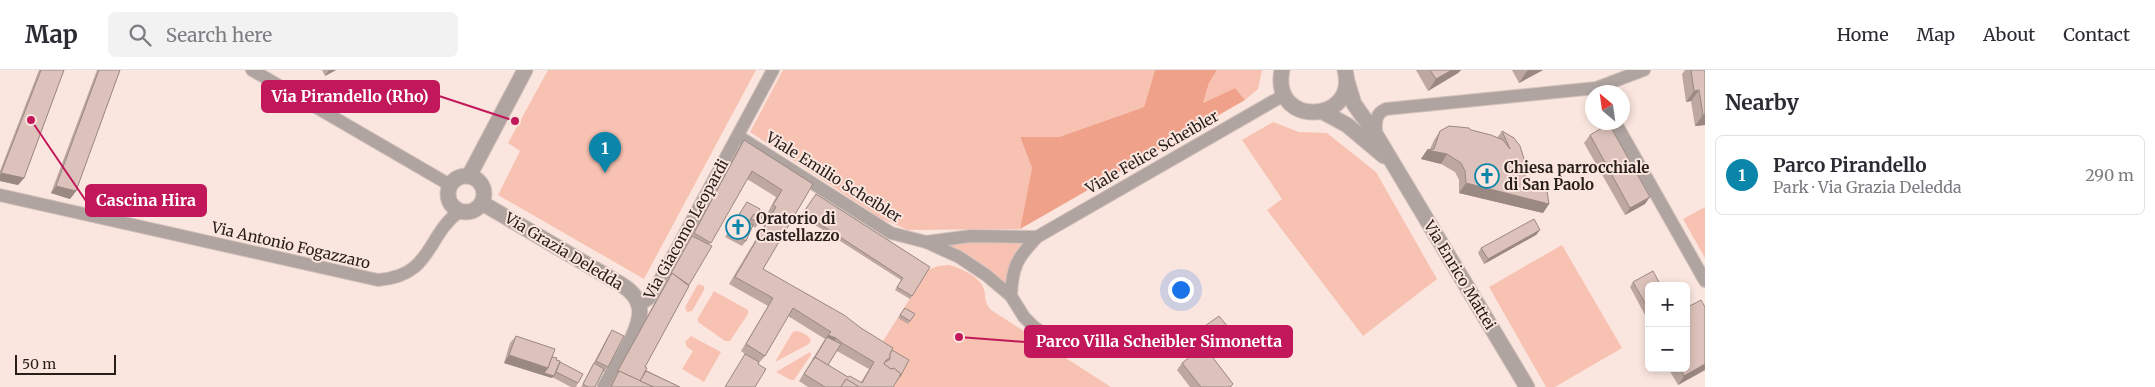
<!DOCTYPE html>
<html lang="en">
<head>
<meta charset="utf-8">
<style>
	:root { --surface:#fff; --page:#f2f2f3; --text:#2b2b33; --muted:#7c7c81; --line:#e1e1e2; --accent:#0b86aa }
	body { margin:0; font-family:Merriweather,serif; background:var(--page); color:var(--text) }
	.controls { position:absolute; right:15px; bottom:15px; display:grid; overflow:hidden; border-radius:8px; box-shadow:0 2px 8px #0003 }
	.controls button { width:45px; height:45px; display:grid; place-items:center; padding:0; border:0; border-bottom:1px solid var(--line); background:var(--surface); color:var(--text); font:25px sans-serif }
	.compass { position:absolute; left:1585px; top:15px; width:45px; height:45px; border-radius:50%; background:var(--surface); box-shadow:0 2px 8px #0003; rotate:331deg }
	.scale { position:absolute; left:15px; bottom:12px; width:101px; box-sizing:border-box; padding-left:5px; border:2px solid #281e1b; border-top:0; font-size:14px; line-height:18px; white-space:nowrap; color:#281e1b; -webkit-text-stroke:4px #fbe6df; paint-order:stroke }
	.you { position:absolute; left:1180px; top:219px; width:18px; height:18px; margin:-12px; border:4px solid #fff; border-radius:50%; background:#1a73e8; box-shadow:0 0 0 8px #1a73e833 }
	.badge { display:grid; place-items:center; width:32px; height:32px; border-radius:50%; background:var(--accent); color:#fff; font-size:16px; font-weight:700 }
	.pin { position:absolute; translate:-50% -41px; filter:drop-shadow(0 1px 2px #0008) }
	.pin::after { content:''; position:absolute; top:26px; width:18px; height:15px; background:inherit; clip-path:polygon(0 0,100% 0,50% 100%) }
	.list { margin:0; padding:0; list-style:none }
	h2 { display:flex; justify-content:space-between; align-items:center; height:65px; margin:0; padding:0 20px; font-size:21px }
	h2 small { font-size:16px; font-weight:400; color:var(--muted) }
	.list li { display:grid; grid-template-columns:32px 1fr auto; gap:15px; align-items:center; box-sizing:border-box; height:80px; margin:0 10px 10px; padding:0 10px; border:1px solid var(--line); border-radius:8px }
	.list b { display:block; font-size:19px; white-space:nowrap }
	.list p { margin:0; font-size:16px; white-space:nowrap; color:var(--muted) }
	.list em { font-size:16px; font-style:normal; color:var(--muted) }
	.icon { flex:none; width:28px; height:28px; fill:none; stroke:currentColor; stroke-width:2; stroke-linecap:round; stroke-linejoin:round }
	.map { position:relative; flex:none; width:1705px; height:317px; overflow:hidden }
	header { display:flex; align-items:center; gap:30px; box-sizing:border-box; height:70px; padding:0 25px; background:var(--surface); border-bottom:1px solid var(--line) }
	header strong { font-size:24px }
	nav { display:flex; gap:28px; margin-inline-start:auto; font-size:18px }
	.search { width:350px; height:45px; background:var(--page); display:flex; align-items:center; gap:12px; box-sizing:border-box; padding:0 18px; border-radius:8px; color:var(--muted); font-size:19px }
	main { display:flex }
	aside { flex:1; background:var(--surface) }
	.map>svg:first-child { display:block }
</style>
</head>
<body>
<header>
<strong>Map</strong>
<div class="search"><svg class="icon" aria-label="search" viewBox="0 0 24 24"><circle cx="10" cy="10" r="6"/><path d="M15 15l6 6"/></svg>Search here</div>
<nav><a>Home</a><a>Map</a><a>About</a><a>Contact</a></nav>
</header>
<main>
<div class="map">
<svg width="1705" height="317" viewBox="0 0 1705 317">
	<rect width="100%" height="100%" fill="#fbe6df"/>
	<g fill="#f8c2b2">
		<polygon points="548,0 756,0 644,209 498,125 520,81 508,73"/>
		<polygon points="783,0 1155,0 1144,37 1059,67 1020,68 1032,98 1020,159 908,160 882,149 750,62"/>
		<polygon points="1217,0 1262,0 1258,19 1245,30 1235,18 1203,33 1209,13"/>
		<polygon points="1273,52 1299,62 1327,63 1376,102 1437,209 1363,266 1267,140 1282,129 1242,70"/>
		<polygon points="1705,137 1705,188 1683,149"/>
		<polygon points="1023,171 1009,196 1008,220 941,173"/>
		<polygon points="1562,175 1622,278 1555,317 1546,317 1489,217"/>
		<path d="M949 195C959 197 980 207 983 217 987 227 983 231 991 240L1111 317H892L897 312 878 279 928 200 938 196Z"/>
		<polygon points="698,214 704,216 704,220 692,241 687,242 685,237"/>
		<polygon points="714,221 748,240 748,244 730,271 725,271 698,252 698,248"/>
		<path d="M795 261C801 261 808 265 811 270L809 274 775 292 792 263Z"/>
		<polygon points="691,266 721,282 704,312 682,299 693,281 687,277 685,272"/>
		<polygon points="810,282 811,285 794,310 791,310 776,302"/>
	</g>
	<polygon fill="#f0a189" points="1155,0 1217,0 1209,13 1203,33 1235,18 1245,30 1020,159 1032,98 1020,67 1059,67 1144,37"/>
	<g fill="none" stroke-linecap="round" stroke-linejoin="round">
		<g stroke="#d5c2bc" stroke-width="14">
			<g id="minor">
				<polyline points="252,0 450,115"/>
				<polyline points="1615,52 1705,211"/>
				<path d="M1376 65C1376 54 1374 44 1386 39L1596 18 1644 0"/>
				<polyline points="738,66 891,163 926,172 959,187 986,205 1011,226 1024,247 1034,257 1049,267 1059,270"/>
				<path d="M0 125 378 210C433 206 426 165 460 141"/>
				<polyline points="926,172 971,166 1037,167 1284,25"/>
				<path d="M1011 226C1012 197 1017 188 1037 167"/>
				<polyline points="639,236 650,228 773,0"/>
			</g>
		</g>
		<g stroke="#d5c2bc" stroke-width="17">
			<g id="tertiary">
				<path d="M1282 0C1270 58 1359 54 1345 0"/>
				<polyline points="1347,11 1354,34 1376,65 1527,317"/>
				<polyline points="1323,42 1347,55 1384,86"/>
				<polyline points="469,106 525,0"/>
				<circle cx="466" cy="124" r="18"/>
				<path d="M482 133 622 215C630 220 637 227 639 236 645 256 615 298 605 317"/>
			</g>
		</g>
		<use href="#minor" stroke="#afa4a0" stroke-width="12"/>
		<use href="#tertiary" stroke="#afa4a0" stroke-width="15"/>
	</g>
	<g fill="#bda7a0" fill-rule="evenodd">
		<polygon points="39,0 64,0 24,108 18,115 0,111 0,101"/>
		<polygon points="97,0 120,0 76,121 70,129 51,123"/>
		<polygon points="322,0 336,0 325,6"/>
		<polygon points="1416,0 1461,0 1458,3 1428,21"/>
		<polygon points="1512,0 1543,0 1519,13"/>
		<polygon points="1685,0 1705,0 1705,55 1695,56 1691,31 1686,32 1682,4"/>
		<polygon points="1471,60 1497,68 1502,61 1525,107 1549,134 1543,143 1459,123 1459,110 1455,102 1441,94 1421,89 1427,80 1430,79 1434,70 1440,61"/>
		<polygon points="1590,65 1645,134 1625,145 1584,73"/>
		<path d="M744 70 813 114 763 199 861 258 892 280 900 307 893 317H808L799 311 825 269 788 246 765 286 758 294 755 317H725L745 284 741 281 768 236 729 214 771 144 768 142 776 127 747 109 709 175 689 215 645 297 646 300 680 317H609L738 78ZM837 281 869 299 861 312 848 307 828 295Z"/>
		<polygon points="816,124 930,197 910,229 895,220 901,210 801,146"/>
		<polygon points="747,132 759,142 759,153 755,158 753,156 746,171 742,176 725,167"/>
		<polygon points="1540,160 1536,165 1484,194 1478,183 1481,178"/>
		<polygon points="1633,212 1649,216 1649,243 1645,245 1630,217"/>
		<polygon points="1705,237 1705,300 1678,315 1668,298 1686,298"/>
		<polygon points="905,238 915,244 908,254 898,248"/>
		<polygon points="1228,257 1224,262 1205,277 1233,314 1231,317 1190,317 1177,300 1182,293 1203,277 1195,267 1198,261"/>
		<polygon points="612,260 608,297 604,302 603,302 595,317 581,317 608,266"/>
		<polygon points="516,266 556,290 559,294 578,313 576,317 571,317 552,307 552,308 542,305 504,293 510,273"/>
	</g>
	<g fill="#9a8882">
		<polygon points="329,0 336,0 325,6"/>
		<polygon points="1452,0 1461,0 1458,3 1428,21 1436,9"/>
		<polygon points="1529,0 1543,0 1519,13 1527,1"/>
		<polygon points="1699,20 1691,31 1686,32 1694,21"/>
		<polygon points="1705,44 1705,55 1695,56 1703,45"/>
		<polygon points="1427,80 1447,84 1441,94 1421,89"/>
		<polygon points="1,103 24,108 18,115 0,111 0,105"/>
		<polygon points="1466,113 1549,134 1543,143 1459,123"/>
		<polygon points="56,116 76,121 70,129 51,123"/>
		<polygon points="1650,127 1645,134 1625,145 1630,138"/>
		<polygon points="1540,160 1536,165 1484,194 1488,189"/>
		<polygon points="1228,257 1224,262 1204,278 1207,273"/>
		<polygon points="828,265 836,268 831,275 824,272"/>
		<polygon points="509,285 548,298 554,306 552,308 504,293"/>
		<polygon points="1705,294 1705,300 1678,315 1684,306"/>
	</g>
	<g fill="#dcc2ba" stroke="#9a8882">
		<polygon points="41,0 64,0 24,108 1,103"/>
		<polygon points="99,0 120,0 76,121 56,116"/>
		<polygon points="1430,0 1452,0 1436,9"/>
		<polygon points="1691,0 1705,0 1705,44 1703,45 1699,20 1694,21"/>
		<polygon points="1609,54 1650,127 1630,138 1590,65"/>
		<polygon points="1449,56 1469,58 1471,60 1491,65 1503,70 1510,79 1502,61 1514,68 1520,76 1525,92 1525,107 1531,115 1540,116 1546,114 1549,134 1466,113 1465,101 1461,93 1447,84 1427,80 1434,79 1440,61"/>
		<polygon points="744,70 813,114 763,199 844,245 861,258 893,278 890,284 890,288 886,290 884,294 891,299 894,298 901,304 893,317 858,317 846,309 841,317 825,317 804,304 815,287 848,307 850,306 862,313 874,292 842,273 836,268 828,265 831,262 793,238 765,286 746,274 773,228 735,207 776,137 773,135 782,120 752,101 711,173 694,163"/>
		<polygon points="816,124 930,197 912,226 897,217 903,208 803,143"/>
		<polygon points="747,132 760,139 759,142 763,144 759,153 756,151 758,147 754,144 751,148 749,153 753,155 746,171 728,162"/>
		<polygon points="754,144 758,147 756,151 751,149"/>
		<polygon points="1534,149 1540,160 1488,189 1481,178"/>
		<polygon points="692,166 712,176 689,215 672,203 670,205"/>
		<polygon points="1653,201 1661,216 1649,216 1649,240 1633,212"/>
		<polygon points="672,203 689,216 645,297 647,298 640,311 619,301 617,302"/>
		<polygon points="1701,230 1705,237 1705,294 1684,306 1680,298 1686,298 1686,238"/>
		<polygon points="905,238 915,244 910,251 900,245"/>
		<polygon points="1219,246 1228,257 1207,273 1198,261"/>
		<polygon points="612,260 624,266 608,297 596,291"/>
		<polygon points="516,266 555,279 548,298 509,285"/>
		<polygon points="827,267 841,274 828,295 815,287 814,289"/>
		<polygon points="1204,276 1233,314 1230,317 1201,317 1182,293"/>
		<polygon points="892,280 909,290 900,307 899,306 901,304 894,298 891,299 884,294 885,292 889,290 890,288 890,284"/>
		<polygon points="745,284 759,292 758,294 766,299 755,317 725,317"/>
		<polygon points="552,287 557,288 556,290 560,291 554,306 544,303 548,298"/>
		<polygon points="560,292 583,304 578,313 556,302"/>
		<polygon points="594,293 604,299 595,317 588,317 583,314"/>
		<polygon points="619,301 654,317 611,317"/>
		<polygon points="646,301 680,317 654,317 640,311"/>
		<polygon points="846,309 858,316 858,317 841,317"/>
	</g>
	<defs>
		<g id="church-ring" transform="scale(1.25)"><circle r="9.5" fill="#fbe6df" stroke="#0b86aa" stroke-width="1.5"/><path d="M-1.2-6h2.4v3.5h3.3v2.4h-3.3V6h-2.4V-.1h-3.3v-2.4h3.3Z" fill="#0b86aa"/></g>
	</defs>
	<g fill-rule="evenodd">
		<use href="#church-ring" x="1487" y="106"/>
		<use href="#church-ring" x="738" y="157"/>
	</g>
	<g text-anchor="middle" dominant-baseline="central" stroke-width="4" stroke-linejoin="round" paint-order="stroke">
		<g font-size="15" fill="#281e1b" stroke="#fbe6df">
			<text transform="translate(1152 82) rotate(-30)">Viale Felice Scheibler</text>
			<text transform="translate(834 107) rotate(32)">Viale Emilio Scheibler</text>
			<text transform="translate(686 159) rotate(-61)">Via Giacomo Leopardi</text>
			<text transform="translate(291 175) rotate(13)">Via Antonio Fogazzaro</text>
			<text transform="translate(564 181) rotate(31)">Via Grazia Deledda</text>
			<text transform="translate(1460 205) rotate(59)">Via Enrico Mattei</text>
		</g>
		<g font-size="15" font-weight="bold" fill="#281e1b" stroke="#fbe6df" text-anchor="start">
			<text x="1504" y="97">Chiesa parrocchiale<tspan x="1504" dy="17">di San Paolo</tspan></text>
			<text x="756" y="148">Oratorio di<tspan x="756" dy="17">Castellazzo</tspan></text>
		</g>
	</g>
	<path fill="none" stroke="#c2185b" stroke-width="2" d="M515 51L439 26M31 50L86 131M959 267L1025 272"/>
	<g fill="#c2185b" stroke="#fbe6df" stroke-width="2">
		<circle cx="515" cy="51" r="5"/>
		<circle cx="31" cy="50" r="5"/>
		<circle cx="959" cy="267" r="5"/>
	</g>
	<g fill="#c2185b" stroke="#c2185b" stroke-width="2">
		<rect x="262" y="11" width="177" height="31" rx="5"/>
		<rect x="86" y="115" width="120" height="31" rx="5"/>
		<rect x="1025" y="256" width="267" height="31" rx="5"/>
	</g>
	<g font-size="16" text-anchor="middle" font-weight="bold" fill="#fff">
		<text x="350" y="32">Via Pirandello (Rho)</text>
		<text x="146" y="136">Cascina Hira</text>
		<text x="1159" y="277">Parco Villa Scheibler Simonetta</text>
	</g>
</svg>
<div class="controls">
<button>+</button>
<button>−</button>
</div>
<svg class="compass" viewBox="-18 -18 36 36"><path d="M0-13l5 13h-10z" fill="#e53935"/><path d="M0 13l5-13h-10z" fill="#7c7c81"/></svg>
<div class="scale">50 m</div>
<div class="you"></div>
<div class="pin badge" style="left:605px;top:103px">1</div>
</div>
<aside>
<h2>Nearby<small></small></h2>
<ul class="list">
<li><span class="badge">1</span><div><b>Parco Pirandello</b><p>Park · Via Grazia Deledda</p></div><em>290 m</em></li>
</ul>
</aside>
</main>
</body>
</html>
